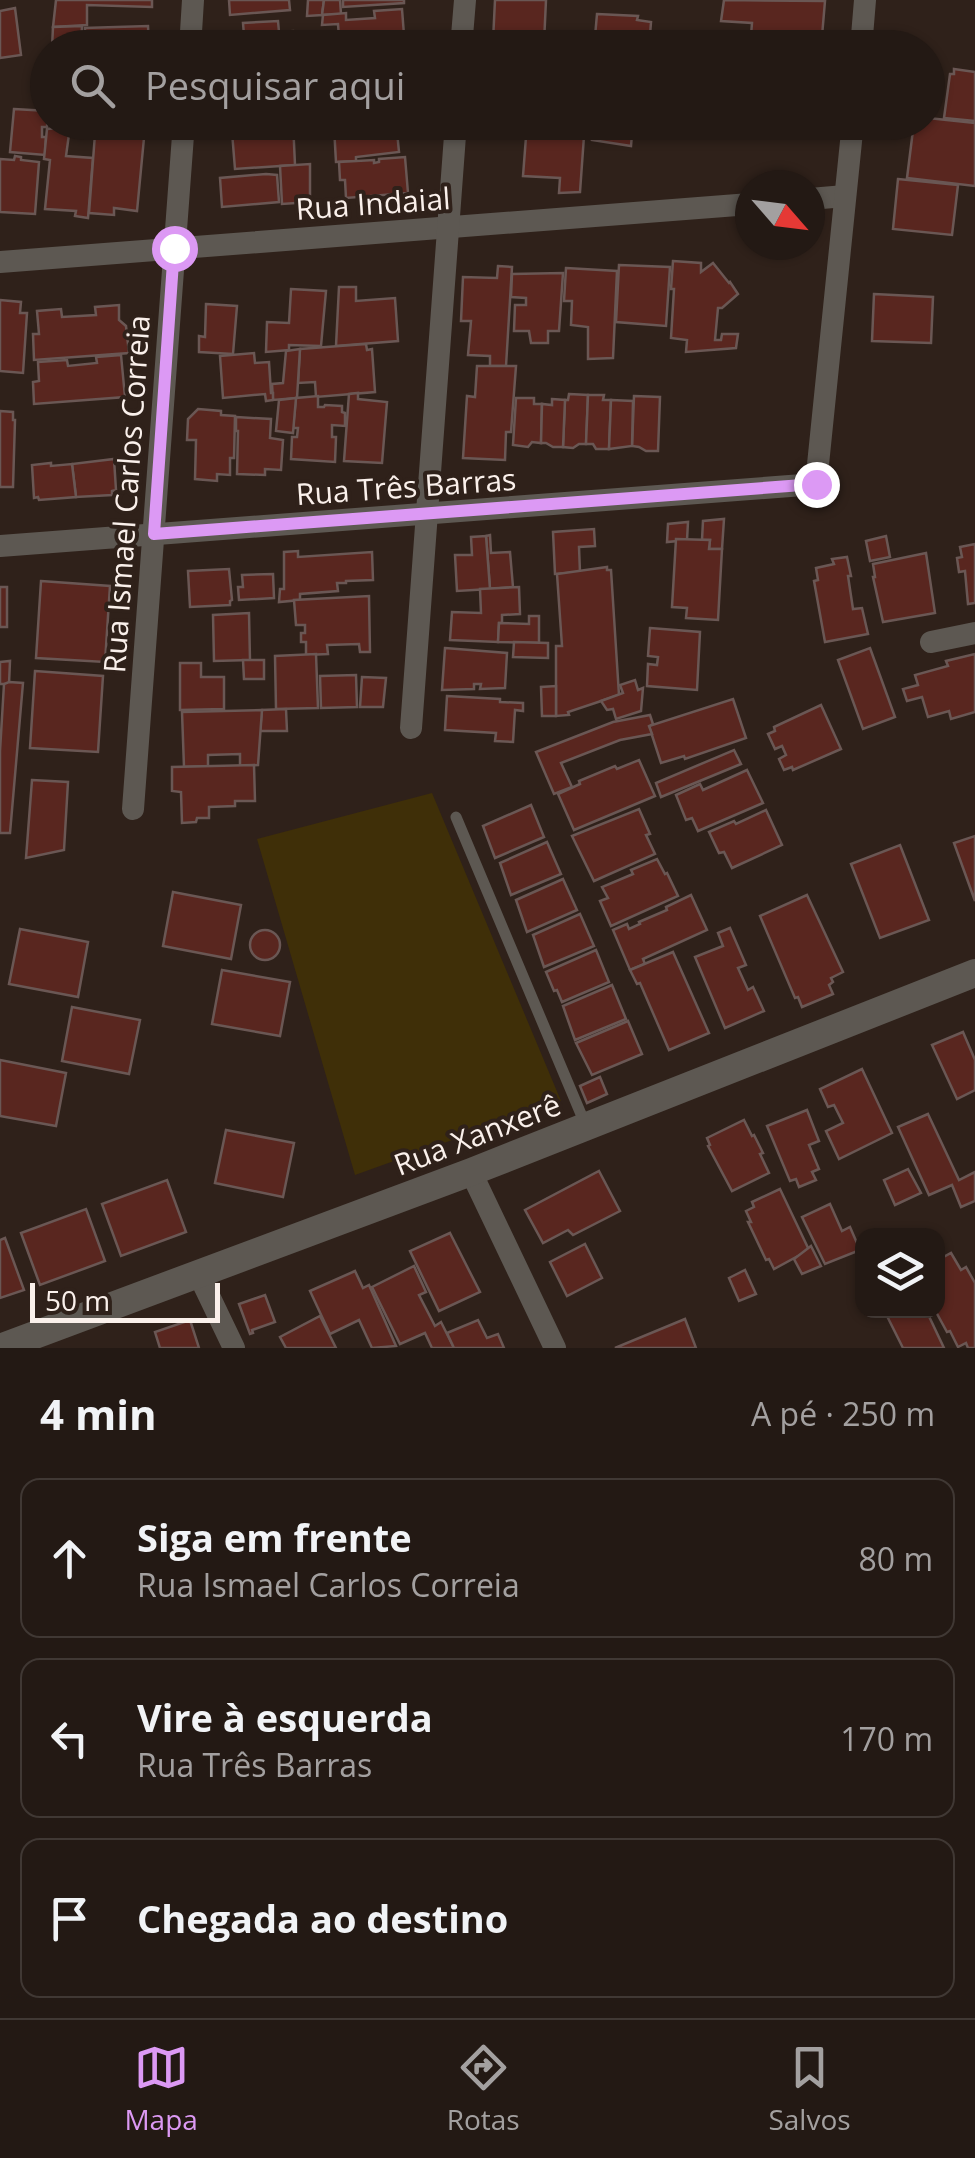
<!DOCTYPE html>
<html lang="pt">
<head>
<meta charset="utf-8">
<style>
	:root { --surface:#231914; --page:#2f2622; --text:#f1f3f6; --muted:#a3a0a0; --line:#403834; --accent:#dc99f4 }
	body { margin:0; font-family:"Open Sans",sans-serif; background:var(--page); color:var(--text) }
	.controls { position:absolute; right:30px; bottom:30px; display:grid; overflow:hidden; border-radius:20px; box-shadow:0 2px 8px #0004 }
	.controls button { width:90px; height:90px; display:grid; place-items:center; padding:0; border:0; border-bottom:2px solid var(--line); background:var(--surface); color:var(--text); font:50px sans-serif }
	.compass { position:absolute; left:735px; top:170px; width:90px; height:90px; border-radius:50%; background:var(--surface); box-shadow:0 2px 8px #0004; rotate:118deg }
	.scale { position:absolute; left:30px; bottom:25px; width:190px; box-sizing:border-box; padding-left:10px; border:5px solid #faf0eb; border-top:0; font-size:28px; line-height:35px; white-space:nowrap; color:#faf0eb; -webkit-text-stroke:8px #2f211a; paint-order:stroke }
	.stop { position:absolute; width:30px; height:30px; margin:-22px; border:8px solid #dc99f4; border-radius:50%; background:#fff }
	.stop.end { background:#dc99f4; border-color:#fff; box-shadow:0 2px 10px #0008 }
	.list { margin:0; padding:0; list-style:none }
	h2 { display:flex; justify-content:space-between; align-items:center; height:130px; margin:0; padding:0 40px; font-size:42px }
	h2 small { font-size:32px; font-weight:400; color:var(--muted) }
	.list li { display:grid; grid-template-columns:65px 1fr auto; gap:30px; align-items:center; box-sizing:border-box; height:160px; margin:0 20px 20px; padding:0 20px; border:2px solid var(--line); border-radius:20px }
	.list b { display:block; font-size:38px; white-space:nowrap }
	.list p { margin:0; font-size:32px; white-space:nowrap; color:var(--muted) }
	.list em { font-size:32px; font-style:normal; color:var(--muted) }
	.icon { flex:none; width:55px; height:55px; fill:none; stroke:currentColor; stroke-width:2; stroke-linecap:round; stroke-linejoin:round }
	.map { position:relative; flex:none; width:975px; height:1348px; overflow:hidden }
	.search { position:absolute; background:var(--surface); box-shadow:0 2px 8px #0004; left:30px; right:30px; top:30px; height:110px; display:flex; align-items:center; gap:25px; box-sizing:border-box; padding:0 35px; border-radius:55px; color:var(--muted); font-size:38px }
	.sheet { height:670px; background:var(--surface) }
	nav { display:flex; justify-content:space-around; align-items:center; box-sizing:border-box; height:140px; border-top:2px solid var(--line); background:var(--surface); font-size:28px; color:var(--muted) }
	nav a { display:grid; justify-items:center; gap:5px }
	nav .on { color:var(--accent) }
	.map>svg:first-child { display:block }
</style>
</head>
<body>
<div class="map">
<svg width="975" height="1348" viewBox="0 0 975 1348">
	<rect width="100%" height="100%" fill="#2f211a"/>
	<polygon fill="#3f2f08" points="432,793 561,1101 355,1175 257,839"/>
	<g fill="#59261f" stroke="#6a5754" stroke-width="2.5">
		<polygon points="56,0 152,0 152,7 87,5 87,25 53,27"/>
		<polygon points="229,0 289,0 290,10 230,15"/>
		<polygon points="308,0 324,0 322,15 307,16"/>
		<polygon points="324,0 340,0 341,14 322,15"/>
		<polygon points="343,0 404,0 404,3 343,7"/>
		<polygon points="495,0 546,0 544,43 493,41"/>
		<polygon points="724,0 825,1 821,48 750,48 752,23 721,21"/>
		<polygon points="15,8 21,55 0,58 0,11"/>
		<polygon points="402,9 405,48 320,48 321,40 339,38 338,24 322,25 323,15 346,13 346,20 375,18 374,11"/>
		<polygon points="597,14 638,16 637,20 651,22 649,48 594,48"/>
		<polygon points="278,21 279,32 293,31 294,48 245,48 243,23"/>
		<polygon points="82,26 81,47 52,48 53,27"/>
		<polygon points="148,26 149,48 85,48 85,28"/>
		<polygon points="954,69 975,72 975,121 944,118 950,74 954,74"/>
		<polygon points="14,109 48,111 47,127 42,127 42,137 46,137 45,155 10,152"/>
		<polygon points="928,118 975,123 975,186 907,178 914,122 928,122"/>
		<polygon points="228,122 293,122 295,165 235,169 232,132 229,132"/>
		<polygon points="369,122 396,122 399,152 356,157 356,161 336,162 334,127"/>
		<polygon points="553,122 585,122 580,192 559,193 560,178 523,176 527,124 553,126"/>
		<polygon points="594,122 633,122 631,146 592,140"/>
		<polygon points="70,127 66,156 93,158 88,218 75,216 76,211 45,209 50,160 44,159 47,129"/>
		<polygon points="95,134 144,138 137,211 114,208 114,215 89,213"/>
		<polygon points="15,156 21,157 21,160 39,162 35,214 0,212 0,159 14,160"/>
		<polygon points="405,157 408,193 346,198 345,180 340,180 339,162 374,160 374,163 379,162 379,159"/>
		<polygon points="310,164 310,202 282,204 280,166"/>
		<polygon points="266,174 277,175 279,202 222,207 220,178"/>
		<polygon points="898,179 958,185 952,235 893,229"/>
		<polygon points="673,261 701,263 701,272 713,263 729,283 730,282 738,294 722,308 718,308 715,340 721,340 722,334 738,334 736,348 686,352 687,340 671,338 674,289 671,289"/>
		<polygon points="619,265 670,267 666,326 616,322"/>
		<polygon points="498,266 512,267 506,366 490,366 490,356 468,355 471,321 461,321 463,277 497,278"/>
		<polygon points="566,268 617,271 613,358 588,359 588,327 571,325 572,301 564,301"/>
		<polygon points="563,273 559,331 548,331 548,343 531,343 529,331 514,331 515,305 526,305 526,298 511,297 512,274"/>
		<polygon points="339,287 356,287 356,301 395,298 398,341 336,346"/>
		<polygon points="291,289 326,291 321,346 289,345 289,350 266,352 267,322 289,323"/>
		<polygon points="874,294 933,297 931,343 872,341"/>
		<polygon points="0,300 21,302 20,313 27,313 23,373 0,371"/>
		<polygon points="206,304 237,306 233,354 199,352 199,336 205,337"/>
		<polygon points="119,305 119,320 126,326 129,353 34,360 33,334 39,334 37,311 61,309 62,317 96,315 95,307"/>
		<polygon points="366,344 367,350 372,349 375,392 316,397 315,382 298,383 300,349"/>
		<polygon points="300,349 297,398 273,400 272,384 283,383 286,351"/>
		<polygon points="254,353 255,363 269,362 271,393 273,393 273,400 266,401 265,394 223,398 220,356"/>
		<polygon points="121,355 125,397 34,404 33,382 39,381 38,362 67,360 68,366 97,363 96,357"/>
		<polygon points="477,366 516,366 511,432 506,432 505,460 463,458 467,396 475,397"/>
		<polygon points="358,393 358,399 387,402 382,463 344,461 349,394"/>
		<polygon points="569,394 588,395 586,444 579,444 573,448 563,447 565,400 568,400"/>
		<polygon points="588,395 604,395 603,400 611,400 609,449 596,449 593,444 586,444"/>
		<polygon points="318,396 318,407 324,407 325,405 342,406 342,412 345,413 345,426 332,425 332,437 336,437 335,462 291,459 292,437 297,437 298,428 293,428 296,398"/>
		<polygon points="634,396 660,397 658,451 646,451 639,447 632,446"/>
		<polygon points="296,398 293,433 276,431 279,400"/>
		<polygon points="516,398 534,398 534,404 542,404 541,443 532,442 528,447 513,445"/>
		<polygon points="552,399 565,400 563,447 553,447 546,443 541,443 542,404 552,405"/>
		<polygon points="611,400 633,401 632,446 609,449"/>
		<polygon points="198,409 221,411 221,415 235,416 234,458 230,458 230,475 217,474 217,481 195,479 196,440 187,440 188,419"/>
		<polygon points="0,411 13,412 13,420 15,420 13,487 0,487"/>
		<polygon points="236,417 271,419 270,438 283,440 281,470 265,469 265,475 237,474 238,431 236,431"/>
		<polygon points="114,459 116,490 112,491 112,495 76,497 72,464"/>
		<polygon points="51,463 51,466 72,464 76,497 39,500 38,497 34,498 32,465"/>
		<polygon points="724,519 722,549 709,549 710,540 702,540 703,521"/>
		<polygon points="688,522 687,540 667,542 668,524"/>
		<polygon points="594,529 595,546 579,547 580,572 555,574 553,532"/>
		<polygon points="490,535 491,553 510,552 513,587 490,589 486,536"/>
		<polygon points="486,536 490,589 457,591 455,555 472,555 471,537"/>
		<polygon points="886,536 890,557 870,561 866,541"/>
		<polygon points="676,539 710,540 709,549 722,549 718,620 686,618 687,608 672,607"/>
		<polygon points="975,544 975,603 968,604 965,571 959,572 957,558 962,557 960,547"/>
		<polygon points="298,551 298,557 372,552 373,580 346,581 346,583 337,583 338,591 300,594 300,600 279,602 280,589 284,589 284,552"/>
		<polygon points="926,553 935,613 883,622 873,577 875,577 873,564"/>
		<polygon points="847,557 851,576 848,576 853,609 862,608 868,634 825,642 814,581 818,580 816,568 834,564 832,559"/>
		<polygon points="607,567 607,570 611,570 619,695 568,712 569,715 556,716 556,646 562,646 557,574"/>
		<polygon points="229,569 232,600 230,601 230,605 190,607 188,571"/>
		<polygon points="273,574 274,598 239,600 238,587 243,587 242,575"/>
		<polygon points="41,581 110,586 105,662 36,658"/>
		<rect x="0" y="587" width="7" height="40"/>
		<polygon points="519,587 520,614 502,615 502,623 499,623 498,642 450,640 452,612 481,613 480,589"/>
		<polygon points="369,596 370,652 360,652 359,644 327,645 328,654 306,655 306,642 301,642 301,633 305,633 305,625 296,625 294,600"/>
		<polygon points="249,613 250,660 214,661 213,615"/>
		<polygon points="529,616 539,616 539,643 498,642 499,623 529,624"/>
		<polygon points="650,628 700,632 697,690 647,686 648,664 657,665 658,657 648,656"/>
		<polygon points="514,642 548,643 548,658 513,657"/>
		<polygon points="445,648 507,653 505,688 480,689 481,684 474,684 474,689 442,690"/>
		<polygon points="870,648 895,717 863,729 838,660"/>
		<polygon points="316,654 318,708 276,709 275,656"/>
		<polygon points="975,654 975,712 951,719 949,711 928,717 922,697 907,701 903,689 918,685 915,675 948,666 946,661"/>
		<polygon points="243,660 264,660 264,679 244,679"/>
		<polygon points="10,661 9,684 0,684 0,662"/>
		<polygon points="180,663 201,663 201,677 224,677 224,709 180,710"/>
		<polygon points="35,671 103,676 98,752 30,748"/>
		<polygon points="356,675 357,707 321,708 320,676"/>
		<polygon points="362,677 386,678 383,707 360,707"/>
		<polygon points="635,680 638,690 643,688 641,711 616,719 613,709 607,710 601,701 623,693 620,685"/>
		<polygon points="9,682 23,683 10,833 0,833 0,751 4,684"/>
		<polygon points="556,686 556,716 542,716 541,687"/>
		<polygon points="447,696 500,699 500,702 523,703 523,711 515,710 513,742 495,741 496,733 445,730"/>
		<polygon points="733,699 746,738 685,759 684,756 661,763 649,726"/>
		<polygon points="821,705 841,749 793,770 792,767 784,770 779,759 786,755 782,746 775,749 768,734 775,731 774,727"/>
		<polygon points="286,709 287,731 260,731 262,710"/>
		<polygon points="262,710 258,765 240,766 240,754 208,755 208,766 184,767 182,712"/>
		<polygon points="650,715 653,724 649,726 652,734 620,740 561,763 572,787 554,794 536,752 613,722"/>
		<polygon points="734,750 741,764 661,797 656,783"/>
		<polygon points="639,760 655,796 574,830 558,794 580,784 579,781 615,766 617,769"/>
		<polygon points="254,765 255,801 235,801 235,806 209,807 209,818 197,818 196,822 182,823 181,792 172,791 172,767"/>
		<polygon points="747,770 763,803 698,831 692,818 686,820 676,795 700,784 703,790"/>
		<polygon points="32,780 68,782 64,850 26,858"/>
		<polygon points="531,805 544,837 495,858 483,826"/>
		<polygon points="639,809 650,834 646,835 655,854 594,881 572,836"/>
		<polygon points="766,810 782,845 732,868 724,852 719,853 709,832 734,821 736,824"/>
		<polygon points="975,836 975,901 954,843"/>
		<polygon points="547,842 561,874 511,895 500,863"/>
		<polygon points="900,845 929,920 880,938 851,864"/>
		<polygon points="657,859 665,874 667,873 678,896 611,926 600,901 608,898 602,887 633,874 631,870"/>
		<polygon points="563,879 577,910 527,932 516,900"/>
		<polygon points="173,892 241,905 231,959 163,946"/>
		<polygon points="691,895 707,930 643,959 645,964 630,970 613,930 627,924 629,929 640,924 639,922 667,910 666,907"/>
		<polygon points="807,895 843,972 831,978 833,982 829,985 833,994 802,1007 798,997 795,998 760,916"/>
		<polygon points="580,914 594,946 544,967 533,935"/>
		<polygon points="730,928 746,965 738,968 748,990 753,987 764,1011 725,1028 695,957 723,946 718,933"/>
		<polygon points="20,929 88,942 78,997 9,984"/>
		<circle cx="265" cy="945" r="15"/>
		<polygon points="596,950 609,982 562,1002 557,990 554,991 546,972"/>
		<polygon points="673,952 709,1033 669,1050 640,983 637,984 630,970"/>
		<polygon points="222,970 290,982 280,1036 212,1024"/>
		<polygon points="612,985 626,1019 575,1040 563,1006"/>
		<polygon points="72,1007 140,1020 129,1074 62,1061"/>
		<polygon points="628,1021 642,1054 592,1075 576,1043"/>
		<polygon points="963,1032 975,1060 975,1090 957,1099 932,1045"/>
		<polygon points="0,1060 66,1073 56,1126 0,1116"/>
		<polygon points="862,1069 892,1133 839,1159 826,1131 843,1123 834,1105 828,1107 820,1089"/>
		<polygon points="600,1077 607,1094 587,1103 580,1086"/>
		<polygon points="807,1110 819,1141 809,1145 819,1169 812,1172 816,1180 799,1187 796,1179 790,1181 767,1126"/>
		<polygon points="928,1114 959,1180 975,1172 975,1201 961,1207 952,1185 929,1195 898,1127"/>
		<polygon points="744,1120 752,1136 754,1135 763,1153 760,1154 769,1173 732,1191 708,1146 710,1145 707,1138"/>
		<polygon points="226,1130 294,1143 283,1197 215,1183"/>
		<polygon points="908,1169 921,1193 895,1205 884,1180"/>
		<polygon points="599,1171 620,1211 573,1235 568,1230 543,1243 525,1210"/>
		<polygon points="167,1180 186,1232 121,1256 102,1204"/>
		<polygon points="780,1189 809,1250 774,1269 769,1259 766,1260 748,1222 751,1222 746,1211 754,1207 752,1202"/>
		<polygon points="830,1204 842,1231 850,1227 860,1250 825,1264 802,1217"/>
		<polygon points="86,1209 105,1261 40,1285 21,1233"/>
		<polygon points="450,1233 480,1292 439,1311 410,1251"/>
		<polygon points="5,1238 24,1290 0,1298 0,1240"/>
		<polygon points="585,1244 602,1278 567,1296 550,1262"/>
		<polygon points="811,1246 821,1266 802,1274 794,1259"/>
		<polygon points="951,1253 961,1270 966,1267 975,1283 975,1348 968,1348 966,1343 958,1347 950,1331 947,1332 935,1310 938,1310 938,1260"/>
		<polygon points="414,1266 426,1292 419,1295 435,1326 441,1322 454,1348 432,1348 425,1333 400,1344 372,1287"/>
		<polygon points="745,1270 756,1294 739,1301 729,1278"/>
		<polygon points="355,1271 363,1288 369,1285 396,1346 372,1348 359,1320 330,1334 310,1291"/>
		<polygon points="265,1295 275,1322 252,1330 253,1333 250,1334 239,1304"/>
		<polygon points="884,1310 926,1310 944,1348 903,1348"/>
		<polygon points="320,1316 336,1348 286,1348 280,1337"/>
		<polygon points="685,1319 696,1348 615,1348"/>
		<polygon points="190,1320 199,1348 160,1348 155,1332"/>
		<polygon points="478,1320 487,1338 498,1334 504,1348 454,1348 447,1333"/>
	</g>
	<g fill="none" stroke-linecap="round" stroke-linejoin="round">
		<polyline stroke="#5d5852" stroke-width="11" points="456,817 586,1126"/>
		<g stroke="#5d5852" stroke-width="22">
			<polyline points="190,48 193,0"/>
			<polyline points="461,48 465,0"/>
			<polyline points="861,48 865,0"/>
			<polyline points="810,199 845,196"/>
			<polyline points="0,262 750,204"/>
			<polyline points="0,546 816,484 853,122"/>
			<polyline points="931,642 975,633"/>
			<polyline points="411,728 456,122"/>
			<polyline points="133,809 184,122"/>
			<polyline points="471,1172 555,1348"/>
			<polyline points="199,1275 234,1348"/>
		</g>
		<polyline stroke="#5d5852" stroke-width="28" points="0,1348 471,1172 975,973"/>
	</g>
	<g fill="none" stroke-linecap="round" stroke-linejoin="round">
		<polyline stroke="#dc99f4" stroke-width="12" points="174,248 154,534 816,484"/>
	</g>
	<g text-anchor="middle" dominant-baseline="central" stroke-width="8" stroke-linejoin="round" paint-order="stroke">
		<g font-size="30" fill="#faf0eb" stroke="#2f211a">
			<text transform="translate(373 203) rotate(-4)">Rua Indaial</text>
			<text transform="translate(406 486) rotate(-4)">Rua Três Barras</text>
			<text transform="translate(126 494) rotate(-86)">Rua Ismael Carlos Correia</text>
			<text transform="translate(477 1134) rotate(-21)">Rua Xanxerê</text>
		</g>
	</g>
</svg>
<div class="controls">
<button><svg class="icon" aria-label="layers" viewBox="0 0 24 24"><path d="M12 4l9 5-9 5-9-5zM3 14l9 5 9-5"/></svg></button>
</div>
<svg class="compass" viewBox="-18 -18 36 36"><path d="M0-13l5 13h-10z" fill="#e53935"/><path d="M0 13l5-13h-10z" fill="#a3a0a0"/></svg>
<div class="scale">50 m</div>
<div class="stop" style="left:174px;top:248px"></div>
<div class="stop end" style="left:816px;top:484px"></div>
<div class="search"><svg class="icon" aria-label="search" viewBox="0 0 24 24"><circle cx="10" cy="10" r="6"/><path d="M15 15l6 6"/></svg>Pesquisar aqui</div>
</div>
<section class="sheet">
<h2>4 min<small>A pé · 250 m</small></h2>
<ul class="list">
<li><svg class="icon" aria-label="ahead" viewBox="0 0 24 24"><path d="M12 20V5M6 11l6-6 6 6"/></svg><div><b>Siga em frente</b><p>Rua Ismael Carlos Correia</p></div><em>80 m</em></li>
<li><svg class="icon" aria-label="left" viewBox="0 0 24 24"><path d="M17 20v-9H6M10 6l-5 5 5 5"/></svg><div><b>Vire à esquerda</b><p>Rua Três Barras</p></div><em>170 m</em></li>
<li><svg class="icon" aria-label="arrive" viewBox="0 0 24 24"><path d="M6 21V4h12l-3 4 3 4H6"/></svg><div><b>Chegada ao destino</b></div></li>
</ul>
</section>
<nav>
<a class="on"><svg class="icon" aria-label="map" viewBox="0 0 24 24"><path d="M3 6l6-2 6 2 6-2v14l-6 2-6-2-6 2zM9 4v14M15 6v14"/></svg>Mapa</a>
<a><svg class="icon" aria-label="directions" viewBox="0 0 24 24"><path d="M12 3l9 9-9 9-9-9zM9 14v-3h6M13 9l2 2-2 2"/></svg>Rotas</a>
<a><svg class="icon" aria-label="saved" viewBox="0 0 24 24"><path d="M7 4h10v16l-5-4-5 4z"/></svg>Salvos</a>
</nav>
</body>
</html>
